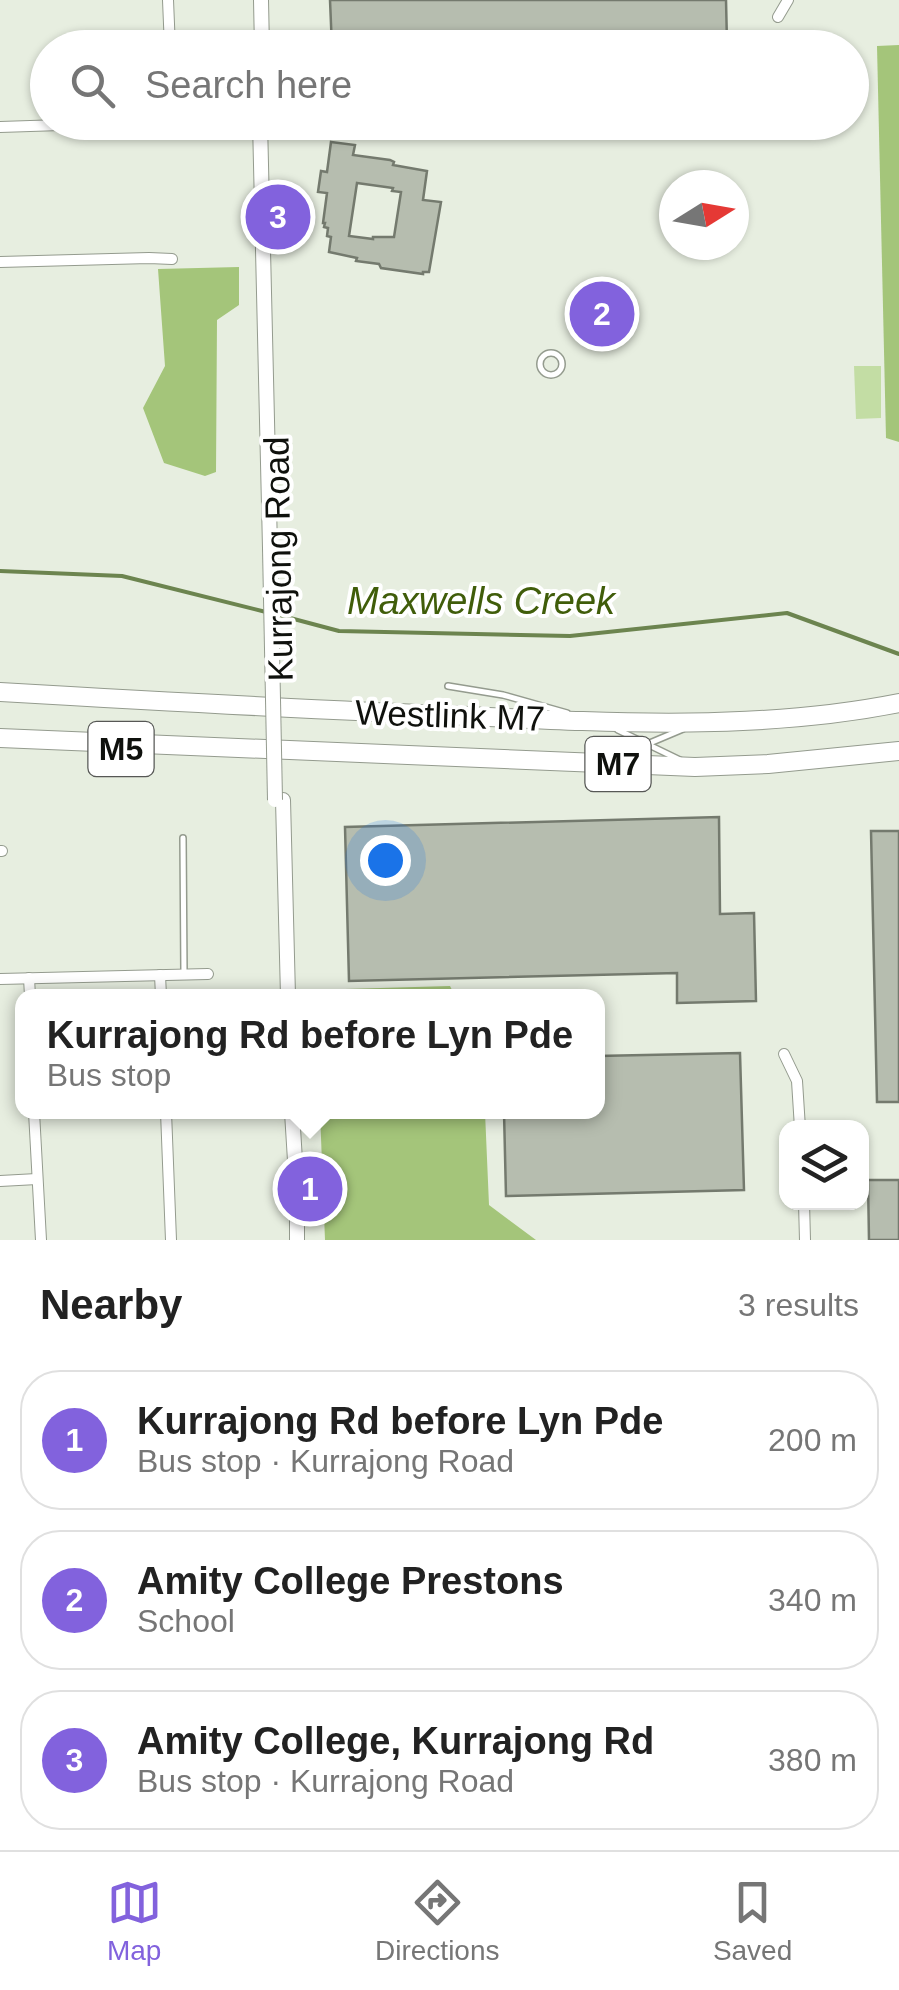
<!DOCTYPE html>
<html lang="en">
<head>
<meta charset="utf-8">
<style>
	:root { --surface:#fff; --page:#f6f6f6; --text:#222; --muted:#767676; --line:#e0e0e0; --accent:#8262dd }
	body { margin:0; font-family:Helvetica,sans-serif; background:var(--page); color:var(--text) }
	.controls { position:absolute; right:30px; bottom:30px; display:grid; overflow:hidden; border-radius:20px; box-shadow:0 2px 8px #0004 }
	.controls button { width:90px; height:90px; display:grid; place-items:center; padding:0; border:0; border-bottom:2px solid var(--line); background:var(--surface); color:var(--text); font:50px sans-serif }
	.compass { position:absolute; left:659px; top:170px; width:90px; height:90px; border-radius:50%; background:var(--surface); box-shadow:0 2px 8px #0004; rotate:79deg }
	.you { position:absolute; left:385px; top:860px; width:35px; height:35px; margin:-25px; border:8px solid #fff; border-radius:50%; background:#1a73e8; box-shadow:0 0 0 15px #1a73e833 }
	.badge { display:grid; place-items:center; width:65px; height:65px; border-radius:50%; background:var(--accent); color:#fff; font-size:32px; font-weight:700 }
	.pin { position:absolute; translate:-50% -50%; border:5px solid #fff; box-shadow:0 2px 10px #0006 }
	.popup { position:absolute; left:15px; top:989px; width:590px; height:130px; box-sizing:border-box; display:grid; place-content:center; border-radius:20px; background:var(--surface); filter:drop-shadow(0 2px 8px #0005); font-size:32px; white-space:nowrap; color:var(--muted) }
	.popup b { font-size:38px; color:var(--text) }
	.popup::after { content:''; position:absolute; left:50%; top:100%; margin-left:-20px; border:20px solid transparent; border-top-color:var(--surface) }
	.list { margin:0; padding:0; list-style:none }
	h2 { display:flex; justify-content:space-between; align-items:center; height:130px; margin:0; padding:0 40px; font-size:42px }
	h2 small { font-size:32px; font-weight:400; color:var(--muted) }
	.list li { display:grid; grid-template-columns:65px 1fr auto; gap:30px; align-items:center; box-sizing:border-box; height:140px; margin:0 20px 20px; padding:0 20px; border:2px solid var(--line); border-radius:40px }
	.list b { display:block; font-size:38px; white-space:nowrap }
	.list p { margin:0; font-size:32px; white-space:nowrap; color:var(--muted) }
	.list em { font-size:32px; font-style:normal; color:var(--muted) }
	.icon { flex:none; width:55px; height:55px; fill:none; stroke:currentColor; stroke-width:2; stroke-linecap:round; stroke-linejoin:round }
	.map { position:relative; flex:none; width:899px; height:1240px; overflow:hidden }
	.search { position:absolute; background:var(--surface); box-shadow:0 2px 8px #0004; left:30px; right:30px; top:30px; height:110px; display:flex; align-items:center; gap:25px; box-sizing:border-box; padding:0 35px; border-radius:55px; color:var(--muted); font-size:38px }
	.sheet { height:610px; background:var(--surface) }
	nav { display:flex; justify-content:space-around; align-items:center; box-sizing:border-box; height:140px; border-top:2px solid var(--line); background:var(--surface); font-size:28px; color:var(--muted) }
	nav a { display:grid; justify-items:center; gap:5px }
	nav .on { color:var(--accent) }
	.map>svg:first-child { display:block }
</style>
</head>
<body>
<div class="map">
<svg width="899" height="1240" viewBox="0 0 899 1240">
	<rect width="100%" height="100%" fill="#e7eee0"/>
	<polygon fill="#c3dda4" points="854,366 881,366 881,418 856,419"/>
	<g fill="#a4c57a">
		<polygon points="899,45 899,442 886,438 877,46"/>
		<polygon points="239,267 239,305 217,320 216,472 205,476 164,463 143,408 165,366 158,269"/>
		<polygon points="450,986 455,996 310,996 310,990"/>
		<polygon points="320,1112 485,1112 489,1205 536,1240 325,1240"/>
	</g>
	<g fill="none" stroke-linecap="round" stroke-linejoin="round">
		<g stroke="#6c844f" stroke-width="4">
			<polyline points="0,571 122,576 266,612"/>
			<polyline points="275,614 339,631 570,636 787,613 899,654"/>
		</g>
	</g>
	<g fill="#b6bdaf" stroke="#747a6e" stroke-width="2.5" fill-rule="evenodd">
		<polygon points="330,0 726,0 727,43 533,48 332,48"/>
		<path d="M331 142 355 145 353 155 390 160 394 162 393 165 427 171 423 200 441 202 429 272H423V274L381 268 379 264 356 261 357 258 329 252 331 237 327 236 328 228 324 227 325 223H323L327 193 318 192 321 171 327 172ZM357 183 393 188 392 191 401 192 394 237H373V239L349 236Z"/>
		<polygon points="719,817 720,914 754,913 756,1001 677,1003 677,973 349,981 345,827"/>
		<polygon points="871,831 899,831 899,1102 877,1102"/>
		<polygon points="740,1053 744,1190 506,1196 504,1112 598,1112 598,1056"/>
		<polygon points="868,1180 899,1180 899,1240 869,1240"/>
	</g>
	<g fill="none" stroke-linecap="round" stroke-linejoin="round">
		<g stroke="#949b8e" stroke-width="8">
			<g id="lane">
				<circle cx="551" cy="364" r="11"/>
				<polyline points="448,686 503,695 567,713"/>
				<polyline points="618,730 680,760"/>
				<polyline points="619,756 683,729"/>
				<polyline points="183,838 184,974"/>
			</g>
		</g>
		<g stroke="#949b8e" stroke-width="12">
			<g id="street">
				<polyline points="168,0 170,48"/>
				<polyline points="778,17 788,0"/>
				<polyline points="0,127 152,122"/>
				<polyline points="0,262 149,258 172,259"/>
				<polyline points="0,851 2,851"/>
				<polyline points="160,975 161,996"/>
				<polyline points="29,978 30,996"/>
				<polyline points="0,979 208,974"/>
				<polyline points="784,1054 797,1081 800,1128"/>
				<polyline points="34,1112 41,1240"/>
				<polyline points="166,1112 171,1240"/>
				<polyline points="0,1181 37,1179"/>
				<polyline points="804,1202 805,1240"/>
			</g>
		</g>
		<g stroke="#949b8e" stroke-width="16">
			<g id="secondary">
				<polyline points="261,0 262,48"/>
				<polyline points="260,122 270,548"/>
				<polyline points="283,800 288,996"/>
				<polyline points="292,1112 297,1193 297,1240"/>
			</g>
		</g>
		<g stroke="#949b8e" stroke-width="20">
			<g id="highway">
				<path d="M0 692C156 701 312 710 469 716 611 723 758 731 899 703"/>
				<polyline points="0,738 695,767 768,764 899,751"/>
			</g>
		</g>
		<use href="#lane" stroke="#fff" stroke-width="5"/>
		<use href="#street" stroke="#fff" stroke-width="10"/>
		<use href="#secondary" stroke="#fff" stroke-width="14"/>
		<use href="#highway" stroke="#fff" stroke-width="18"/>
		<g stroke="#949b8e" stroke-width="16" stroke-linecap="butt">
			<polyline id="secondary-bridge" points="270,548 275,800"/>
		</g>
		<use href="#secondary-bridge" stroke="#fff" stroke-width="14"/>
	</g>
	<g text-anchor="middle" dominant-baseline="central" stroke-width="8" stroke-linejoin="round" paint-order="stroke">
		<g fill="#fff" stroke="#575856" stroke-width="2.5">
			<rect x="88.5" y="722" width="65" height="54" rx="8"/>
			<rect x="585.5" y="737" width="65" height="54" rx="8"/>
		</g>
		<g font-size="32" font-weight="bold" fill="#0f110d">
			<text x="121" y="749">M5</text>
			<text x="618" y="764">M7</text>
		</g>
		<g font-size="35" fill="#0f110d" stroke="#fff">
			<text transform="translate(278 559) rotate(-91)">Kurrajong Road</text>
			<text transform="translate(450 715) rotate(2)">Westlink M7</text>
		</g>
		<g font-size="38" font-style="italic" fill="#405d0a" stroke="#fff">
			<text x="481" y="601">Maxwells Creek</text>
		</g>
	</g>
</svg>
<div class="controls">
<button><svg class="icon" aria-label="layers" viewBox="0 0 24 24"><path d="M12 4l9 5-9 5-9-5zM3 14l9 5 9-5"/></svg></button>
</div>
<svg class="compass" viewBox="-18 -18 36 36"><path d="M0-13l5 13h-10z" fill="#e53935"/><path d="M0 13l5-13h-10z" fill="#767676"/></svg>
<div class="you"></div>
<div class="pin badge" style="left:310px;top:1189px">1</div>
<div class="popup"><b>Kurrajong Rd before Lyn Pde</b>Bus stop</div>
<div class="pin badge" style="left:602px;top:314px">2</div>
<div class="pin badge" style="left:278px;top:217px">3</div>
<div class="search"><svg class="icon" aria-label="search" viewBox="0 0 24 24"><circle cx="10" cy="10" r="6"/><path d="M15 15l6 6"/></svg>Search here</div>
</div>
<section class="sheet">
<h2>Nearby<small>3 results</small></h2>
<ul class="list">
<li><span class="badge">1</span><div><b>Kurrajong Rd before Lyn Pde</b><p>Bus stop · Kurrajong Road</p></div><em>200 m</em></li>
<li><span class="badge">2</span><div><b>Amity College Prestons</b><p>School</p></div><em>340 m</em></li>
<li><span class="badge">3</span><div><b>Amity College, Kurrajong Rd</b><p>Bus stop · Kurrajong Road</p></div><em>380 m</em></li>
</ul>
</section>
<nav>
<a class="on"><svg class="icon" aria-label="map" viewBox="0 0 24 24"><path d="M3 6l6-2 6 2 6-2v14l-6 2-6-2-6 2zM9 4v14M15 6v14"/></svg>Map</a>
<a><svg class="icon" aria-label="directions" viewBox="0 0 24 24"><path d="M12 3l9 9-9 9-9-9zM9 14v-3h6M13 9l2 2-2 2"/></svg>Directions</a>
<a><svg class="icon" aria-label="saved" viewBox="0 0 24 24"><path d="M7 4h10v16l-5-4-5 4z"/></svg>Saved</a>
</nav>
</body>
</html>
